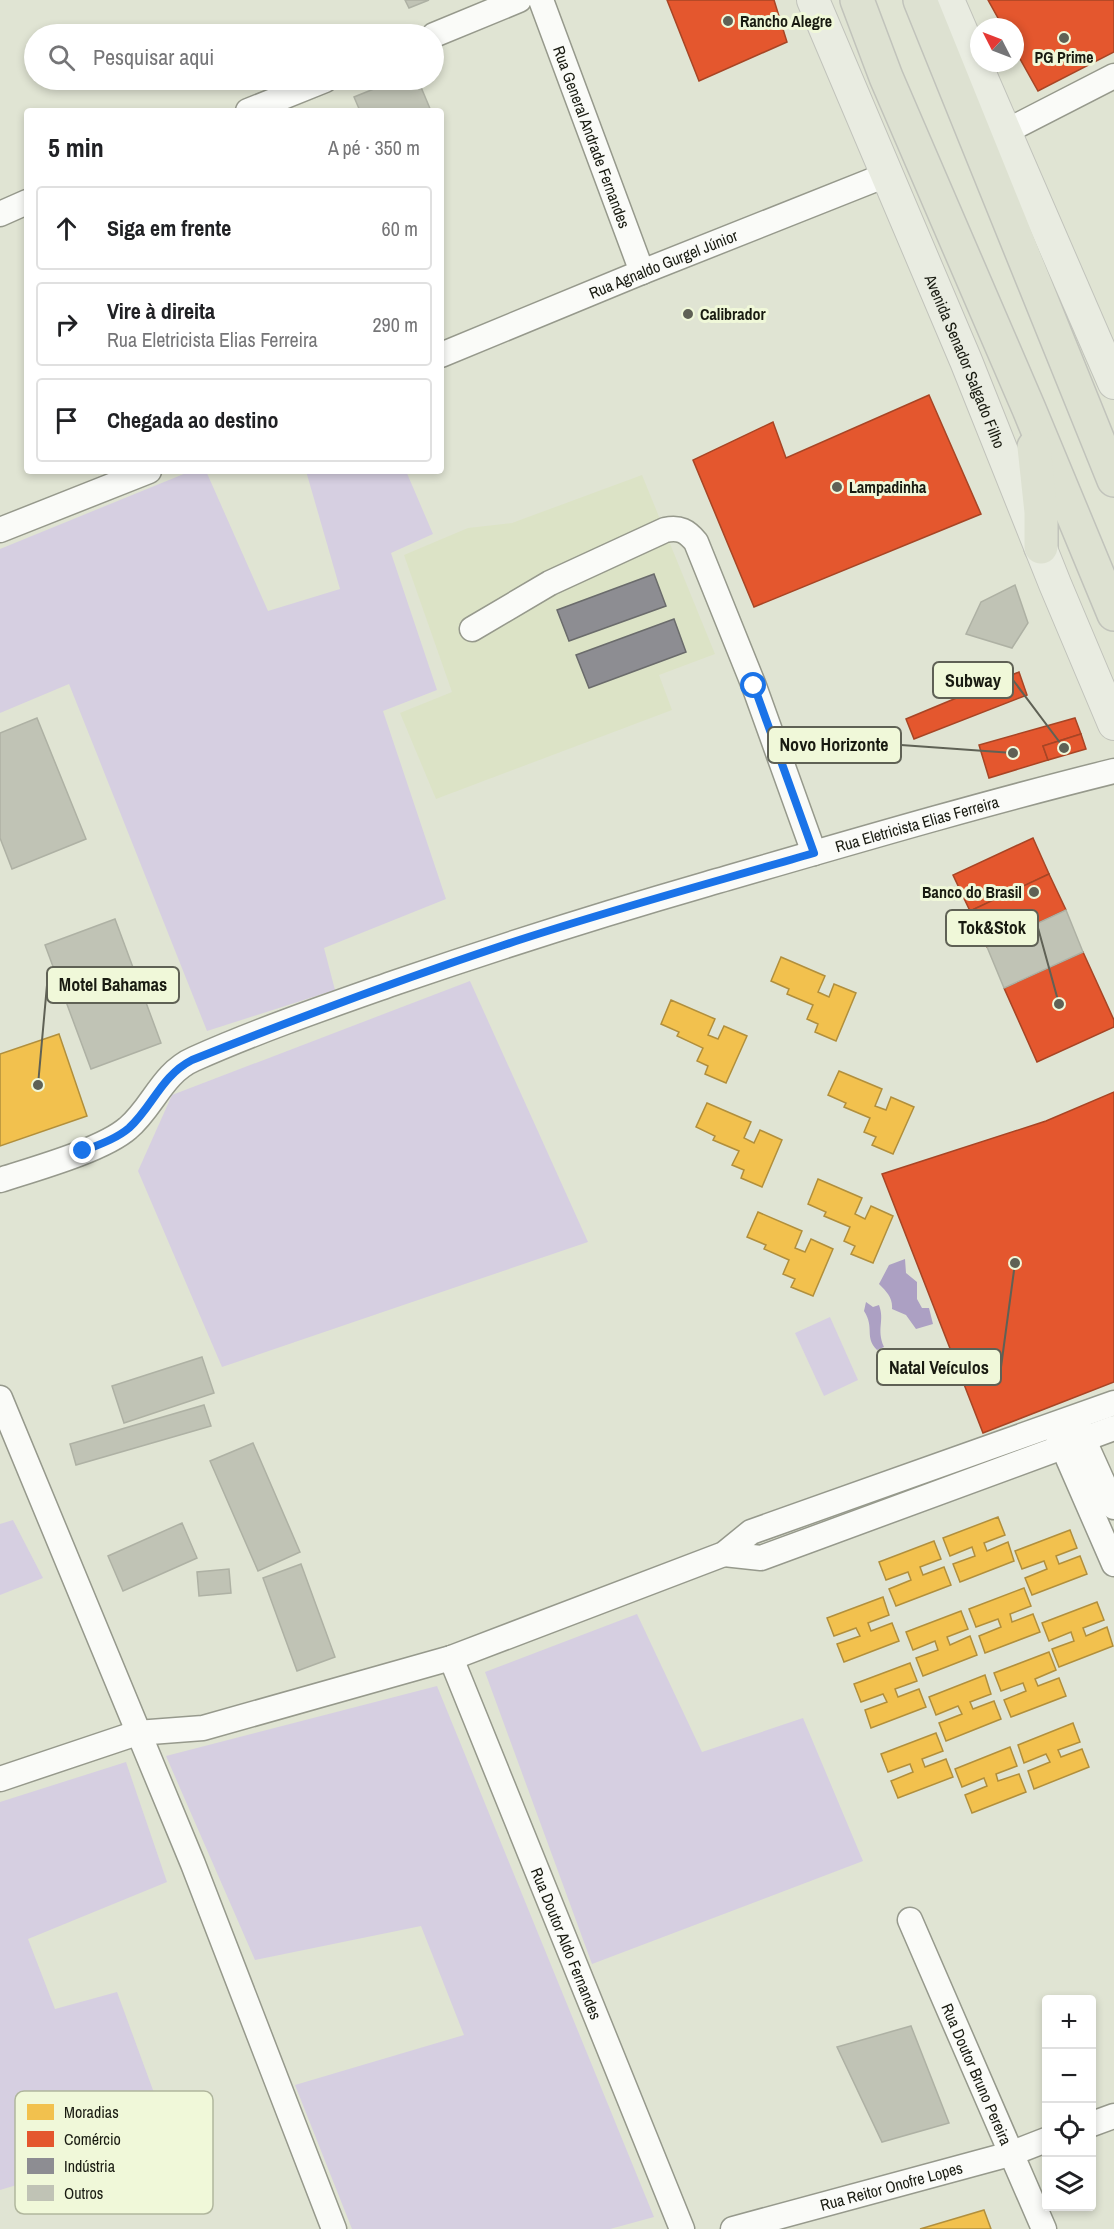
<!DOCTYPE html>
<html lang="pt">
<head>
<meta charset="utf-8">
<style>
	:root { --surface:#fff; --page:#f6f6f6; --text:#202124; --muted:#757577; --line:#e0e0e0 }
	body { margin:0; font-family:"Archivo Narrow",sans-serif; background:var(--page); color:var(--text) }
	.controls { position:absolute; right:18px; bottom:18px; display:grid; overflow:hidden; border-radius:6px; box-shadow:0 3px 9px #0003 }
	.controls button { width:54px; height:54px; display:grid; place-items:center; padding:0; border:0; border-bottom:2px solid var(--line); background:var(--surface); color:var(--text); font:30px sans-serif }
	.compass { position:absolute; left:970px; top:18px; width:54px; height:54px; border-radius:50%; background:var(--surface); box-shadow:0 3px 9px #0003; rotate:312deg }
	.stop { position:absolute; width:18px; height:18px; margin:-14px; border:4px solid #1a73e8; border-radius:50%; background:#fff }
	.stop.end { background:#1a73e8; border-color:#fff; box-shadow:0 2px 6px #0008 }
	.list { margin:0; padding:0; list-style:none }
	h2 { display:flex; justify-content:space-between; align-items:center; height:78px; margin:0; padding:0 24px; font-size:26px }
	h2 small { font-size:20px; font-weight:400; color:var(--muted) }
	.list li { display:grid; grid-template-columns:39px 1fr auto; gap:18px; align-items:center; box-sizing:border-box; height:84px; margin:0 12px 12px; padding:0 12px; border:2px solid var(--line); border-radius:6px }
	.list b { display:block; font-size:22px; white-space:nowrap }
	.list p { margin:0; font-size:20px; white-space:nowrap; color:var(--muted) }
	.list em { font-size:20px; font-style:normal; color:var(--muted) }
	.icon { flex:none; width:33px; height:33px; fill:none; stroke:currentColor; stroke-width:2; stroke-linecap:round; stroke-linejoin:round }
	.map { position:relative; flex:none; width:1114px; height:2229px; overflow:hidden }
	.search { position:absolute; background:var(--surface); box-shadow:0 3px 9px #0003; left:24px; top:24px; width:420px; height:66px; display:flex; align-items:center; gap:15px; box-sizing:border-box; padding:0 21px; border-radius:33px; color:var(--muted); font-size:22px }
	.panel { position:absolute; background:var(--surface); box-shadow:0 3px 9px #0003; left:24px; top:108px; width:420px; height:366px; border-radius:6px }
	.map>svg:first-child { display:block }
</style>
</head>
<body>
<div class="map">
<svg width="1114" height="2229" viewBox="0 0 1114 2229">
	<rect width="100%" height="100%" fill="#e0e4d3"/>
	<polygon fill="#dce3c6" points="642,475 715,654 659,675 672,710 436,799 400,713 452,692 404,555 468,528 512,523"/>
	<g fill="#d6cfe1">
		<polygon points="191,471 206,471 268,611 340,589 306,471 406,471 433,534 391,553 437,690 383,711 446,899 324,948 335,990 207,1031 69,684 0,713 0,549"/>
		<polygon points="470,981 588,1242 222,1367 138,1171 172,1095"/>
		<polygon points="830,1317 858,1380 824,1396 795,1333"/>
		<polygon points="13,1520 43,1578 0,1595 0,1524"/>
		<polygon points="637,1614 702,1752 803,1718 863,1861 592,1964 485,1672"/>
		<polygon points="437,1686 654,2217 610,2229 352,2229 295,2085 464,2035 421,1926 255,1960 166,1756"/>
		<polygon points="126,1762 167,1882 28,1939 55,2009 117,1992 171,2139 0,2190 0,1802"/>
	</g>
	<g fill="#aca0c3">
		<path d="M905 1259 906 1273 917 1282V1299L922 1308H929L933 1324 916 1329 906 1315 892 1309C893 1298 887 1292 879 1284L889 1265Z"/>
		<path d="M866 1302 873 1307 879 1305C885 1321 876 1329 884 1347L877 1350C864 1337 875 1328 864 1311Z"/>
	</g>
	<g fill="#f2c14e" stroke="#b18f3c" stroke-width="1.5">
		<polygon points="781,957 825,976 818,992 829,997 834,984 856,993 836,1041 815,1032 818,1024 807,1019 813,1005 787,994 789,989 771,981"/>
		<polygon points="671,1000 715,1019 708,1035 718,1039 724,1026 747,1036 726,1083 705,1074 708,1066 697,1061 703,1048 677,1036 679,1032 661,1024"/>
		<polygon points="59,1034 87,1116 0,1146 0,1054"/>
		<polygon points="839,1071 882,1089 875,1106 886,1110 891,1097 914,1107 893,1154 872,1145 876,1137 864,1132 870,1118 844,1107 846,1103 828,1095"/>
		<polygon points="707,1103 751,1122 744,1138 754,1143 760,1130 782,1140 762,1187 741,1178 744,1170 732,1165 739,1151 713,1140 715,1136 696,1127"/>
		<polygon points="818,1179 862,1198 855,1214 865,1219 871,1206 893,1216 873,1263 851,1254 855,1246 844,1241 850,1227 824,1216 826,1212 808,1204"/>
		<polygon points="758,1212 802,1231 795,1248 805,1252 811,1239 833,1249 813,1296 791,1287 795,1279 783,1274 789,1260 764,1249 766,1245 747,1237"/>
		<polygon points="998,1517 1005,1535 984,1543 987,1551 1008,1542 1014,1561 960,1582 953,1564 975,1556 972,1547 950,1556 943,1538"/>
		<polygon points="1070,1530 1077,1548 1056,1556 1059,1564 1080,1556 1087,1574 1032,1595 1025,1578 1047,1569 1044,1561 1022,1569 1015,1551"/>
		<polygon points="934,1541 941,1559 920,1567 923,1575 944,1567 951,1585 896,1606 889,1589 911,1580 908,1572 886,1580 879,1562"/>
		<polygon points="1024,1588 1031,1606 1010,1614 1012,1622 1033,1614 1040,1632 985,1653 979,1636 1001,1627 998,1619 976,1627 969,1609"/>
		<polygon points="883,1597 889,1615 868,1623 871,1631 892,1623 899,1641 844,1662 837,1644 860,1636 856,1628 834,1636 827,1618"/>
		<polygon points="1097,1602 1104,1620 1083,1628 1086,1636 1107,1627 1113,1646 1059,1667 1052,1649 1074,1641 1071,1632 1049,1641 1042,1623"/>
		<polygon points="961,1611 968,1629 947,1637 950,1645 970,1636 977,1655 923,1676 916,1658 938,1650 935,1641 913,1650 906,1632"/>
		<polygon points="1049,1652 1056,1670 1035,1679 1038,1686 1059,1678 1066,1696 1011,1717 1004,1700 1026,1691 1023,1683 1001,1691 994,1673"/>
		<polygon points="910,1663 917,1681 895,1689 898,1697 919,1689 926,1707 871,1728 865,1710 887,1702 883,1694 861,1702 854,1684"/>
		<polygon points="985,1675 991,1694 970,1702 973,1709 994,1701 1001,1719 946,1741 939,1723 962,1714 958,1706 936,1715 929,1697"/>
		<polygon points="1073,1723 1080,1742 1058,1750 1061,1757 1082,1749 1089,1767 1034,1789 1028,1771 1050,1762 1046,1754 1024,1763 1018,1745"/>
		<polygon points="936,1733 943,1751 922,1759 925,1767 946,1759 953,1777 898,1798 891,1781 913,1772 910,1764 888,1772 881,1754"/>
		<polygon points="1010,1747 1017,1766 996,1774 998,1781 1019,1774 1026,1792 972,1813 965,1795 987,1786 984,1778 962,1787 955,1769"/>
		<polygon points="984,2210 991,2229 920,2229"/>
	</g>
	<g fill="#e4572e" stroke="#a74525" stroke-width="1.5">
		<polygon points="667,0 774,0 787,42 699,81"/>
		<polygon points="988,0 1114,0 1114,52 1038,91 1015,50 1015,27 1003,27"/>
		<polygon points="929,395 981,514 754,607 693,460 773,422 786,458"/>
		<polygon points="1019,672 1027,695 914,739 906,719"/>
		<polygon points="1075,718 1081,734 1043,746 1048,760 989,778 979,745"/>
		<polygon points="1081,734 1086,749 1048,760 1043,746"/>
		<polygon points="1033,838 1049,874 970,911 953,875"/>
		<polygon points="1049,874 1066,910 987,947 970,911"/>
		<polygon points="1083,952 1114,1020 1114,1027 1037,1062 1004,988"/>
		<polygon points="1114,1092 1114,1382 983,1433 882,1174 1046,1121"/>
	</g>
	<g fill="#8d8d92" stroke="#6a6b6b" stroke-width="1.5">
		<polygon points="654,574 666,606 569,641 557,610"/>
		<polygon points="674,619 686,652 589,688 576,655"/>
	</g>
	<g fill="#c0c3b5" stroke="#aeb1a4" stroke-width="1.5">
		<polygon points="405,0 429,0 409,8"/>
		<polygon points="396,80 418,80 431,111 360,111 354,97"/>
		<polygon points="1015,585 1028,623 1012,648 966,634 981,602"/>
		<polygon points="37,718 86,839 12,869 0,838 0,733"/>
		<polygon points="1066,910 1083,952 1004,988 987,947"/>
		<polygon points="115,919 161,1043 91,1069 45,945"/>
		<polygon points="202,1357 214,1393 124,1423 112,1386"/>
		<polygon points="204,1405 211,1426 76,1465 70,1444"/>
		<polygon points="253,1443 300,1552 258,1571 210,1461"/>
		<polygon points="182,1523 197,1558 123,1591 108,1556"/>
		<polygon points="301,1564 335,1657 297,1671 263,1578"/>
		<polygon points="229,1569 231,1593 199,1596 197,1572"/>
		<polygon points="911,2026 949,2123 882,2142 837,2047"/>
	</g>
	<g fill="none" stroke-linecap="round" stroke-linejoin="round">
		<g stroke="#96998c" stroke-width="27">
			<g id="minor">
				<path id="s1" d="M541 0 642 272"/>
				<polyline points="434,35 519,0"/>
				<polyline points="248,111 325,80"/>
				<polyline points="1005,132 1114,76"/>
				<polyline points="0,214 27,202"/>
				<path id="s2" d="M441 355 642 272 886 175"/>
				<polyline points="0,530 149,471"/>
				<path d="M472 629 550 583 665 530C680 527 687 531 696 542L754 686 814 853"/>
				<path id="s3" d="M0 1180C34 1169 103 1150 128 1128 153 1107 162 1073 194 1059 259 1030 329 1006 397 982 499 947 603 914 707 884 842 845 977 805 1114 771"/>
				<polyline points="0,1398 193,1864 334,2229"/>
				<polyline points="1077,1425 1114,1507"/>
				<polyline points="1056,1431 1114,1564"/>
				<polyline points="724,1554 761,1558 1114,1428"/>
				<path id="s4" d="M451 1658 682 2229"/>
				<polyline points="0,1779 137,1733 203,1728 451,1658 724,1554 751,1532 1114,1403"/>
				<path id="s5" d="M910 1920 1044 2229"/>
				<polyline points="1092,2124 1114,2116"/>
				<path id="s6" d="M733 2229 1010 2154 1046 2140"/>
			</g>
		</g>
		<g stroke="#c1c3bb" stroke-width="34">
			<g id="major">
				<path id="s7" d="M813 0 966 361 1055 584 1114 724"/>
				<polyline points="948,0 1114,383"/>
			</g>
		</g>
		<g stroke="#c1c3bb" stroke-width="36">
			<g id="highway">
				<polyline points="857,0 886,77 1029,409 1114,614"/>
				<polyline points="920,0 1114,480"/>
				<polyline points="1034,447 1041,512 1041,547"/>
			</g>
		</g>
		<use href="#minor" stroke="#fafbf8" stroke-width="24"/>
		<use href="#major" stroke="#e9ece1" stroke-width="32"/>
		<use href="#highway" stroke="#dde1d1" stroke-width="33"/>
	</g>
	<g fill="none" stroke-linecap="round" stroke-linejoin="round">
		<path stroke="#1a73e8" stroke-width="8" d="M83 1151C98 1145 116 1139 129 1128 153 1106 161 1076 192 1060 295 1019 399 980 504 945 606 911 711 883 814 853L754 686"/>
	</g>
	<g fill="#5f6155" stroke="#f0f8d9" stroke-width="2">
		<circle cx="728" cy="21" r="6"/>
		<circle cx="1064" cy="38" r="6"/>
		<circle cx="688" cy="314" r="6"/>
		<circle cx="837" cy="487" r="6"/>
		<circle cx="1034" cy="892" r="6"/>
	</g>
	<g text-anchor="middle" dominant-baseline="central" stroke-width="6" stroke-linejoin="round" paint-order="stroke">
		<g font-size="16" font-weight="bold" fill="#191b11" stroke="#f0f8d9" text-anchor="start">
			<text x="740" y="21">Rancho Alegre</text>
			<text x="1064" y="57" text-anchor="middle">PG Prime</text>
			<text x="700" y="314">Calibrador</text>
			<text x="849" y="487">Lampadinha</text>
			<text x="1022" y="892" text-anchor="end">Banco do Brasil</text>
		</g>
		<g font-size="16" fill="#191b11" stroke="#f0f8d9">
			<text stroke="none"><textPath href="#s1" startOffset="146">Rua General Andrade Fernandes</textPath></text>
			<text stroke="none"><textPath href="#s2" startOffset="240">Rua Agnaldo Gurgel Júnior</textPath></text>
			<text stroke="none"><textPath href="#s7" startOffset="392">Avenida Senador Salgado Filho</textPath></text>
			<text stroke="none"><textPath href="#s3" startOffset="996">Rua Eletricista Elias Ferreira</textPath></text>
			<text stroke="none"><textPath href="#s4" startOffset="308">Rua Doutor Aldo Fernandes</textPath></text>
			<text stroke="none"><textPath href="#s5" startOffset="168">Rua Doutor Bruno Pereira</textPath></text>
			<text stroke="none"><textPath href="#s6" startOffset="164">Rua Reitor Onofre Lopes</textPath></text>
		</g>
	</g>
	<rect x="15" y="2091" width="198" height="123" rx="9" fill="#f0f8d9" stroke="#b0b69d" stroke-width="1.5"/>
	<rect x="27" y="2104" width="27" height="16" fill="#f2c14e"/>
	<rect x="27" y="2131" width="27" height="16" fill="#e4572e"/>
	<rect x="27" y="2158" width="27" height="16" fill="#8d8d92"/>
	<rect x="27" y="2185" width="27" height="16" fill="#c0c3b5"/>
	<g font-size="16" fill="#191b11">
		<text x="64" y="2118">Moradias</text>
		<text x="64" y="2145">Comércio</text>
		<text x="64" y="2172">Indústria</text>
		<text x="64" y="2199">Outros</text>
	</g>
	<path fill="none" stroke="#5f6155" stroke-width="2" d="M1064 748L1013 680M1013 753L901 745M1059 1004L1038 928M38 1085L47 985M1015 1263L1001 1367"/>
	<g fill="#5f6155" stroke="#f0f8d9" stroke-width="2">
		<circle cx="1064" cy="748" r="6"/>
		<circle cx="1013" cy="753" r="6"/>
		<circle cx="1059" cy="1004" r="6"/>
		<circle cx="38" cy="1085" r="6"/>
		<circle cx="1015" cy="1263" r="6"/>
	</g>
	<g fill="#f0f8d9" stroke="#5f6155" stroke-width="2">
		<rect x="933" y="662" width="80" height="36" rx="6"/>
		<rect x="768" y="727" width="133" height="36" rx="6"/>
		<rect x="946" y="910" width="92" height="36" rx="6"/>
		<rect x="47" y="967" width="132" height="36" rx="6"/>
		<rect x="877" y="1349" width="124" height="36" rx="6"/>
	</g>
	<g font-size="18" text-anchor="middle" font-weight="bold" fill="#191b11">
		<text x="973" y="687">Subway</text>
		<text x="834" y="751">Novo Horizonte</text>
		<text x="992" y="934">Tok&amp;Stok</text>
		<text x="113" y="991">Motel Bahamas</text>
		<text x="939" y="1374">Natal Veículos</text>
	</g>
</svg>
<div class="controls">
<button>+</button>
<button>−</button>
<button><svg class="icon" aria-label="locate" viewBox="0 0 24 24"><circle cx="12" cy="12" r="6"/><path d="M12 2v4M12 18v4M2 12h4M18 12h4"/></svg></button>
<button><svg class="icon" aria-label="layers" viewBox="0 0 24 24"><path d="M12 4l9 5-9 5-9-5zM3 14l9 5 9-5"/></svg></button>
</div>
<svg class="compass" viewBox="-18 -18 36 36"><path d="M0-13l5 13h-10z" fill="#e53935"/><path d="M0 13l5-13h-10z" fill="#757577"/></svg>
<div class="stop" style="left:754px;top:686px"></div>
<div class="stop end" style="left:83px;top:1151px"></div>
<div class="search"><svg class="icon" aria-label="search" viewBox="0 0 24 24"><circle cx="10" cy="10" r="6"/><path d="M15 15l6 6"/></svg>Pesquisar aqui</div>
<section class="panel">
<h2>5 min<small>A pé · 350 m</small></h2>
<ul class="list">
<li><svg class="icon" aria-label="ahead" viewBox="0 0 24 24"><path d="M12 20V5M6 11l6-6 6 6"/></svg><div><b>Siga em frente</b></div><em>60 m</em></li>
<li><svg class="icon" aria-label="right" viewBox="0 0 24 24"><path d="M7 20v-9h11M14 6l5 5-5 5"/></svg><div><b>Vire à direita</b><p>Rua Eletricista Elias Ferreira</p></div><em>290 m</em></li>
<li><svg class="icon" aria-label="arrive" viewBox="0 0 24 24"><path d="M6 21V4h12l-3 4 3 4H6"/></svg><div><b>Chegada ao destino</b></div></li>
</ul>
</section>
</div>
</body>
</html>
